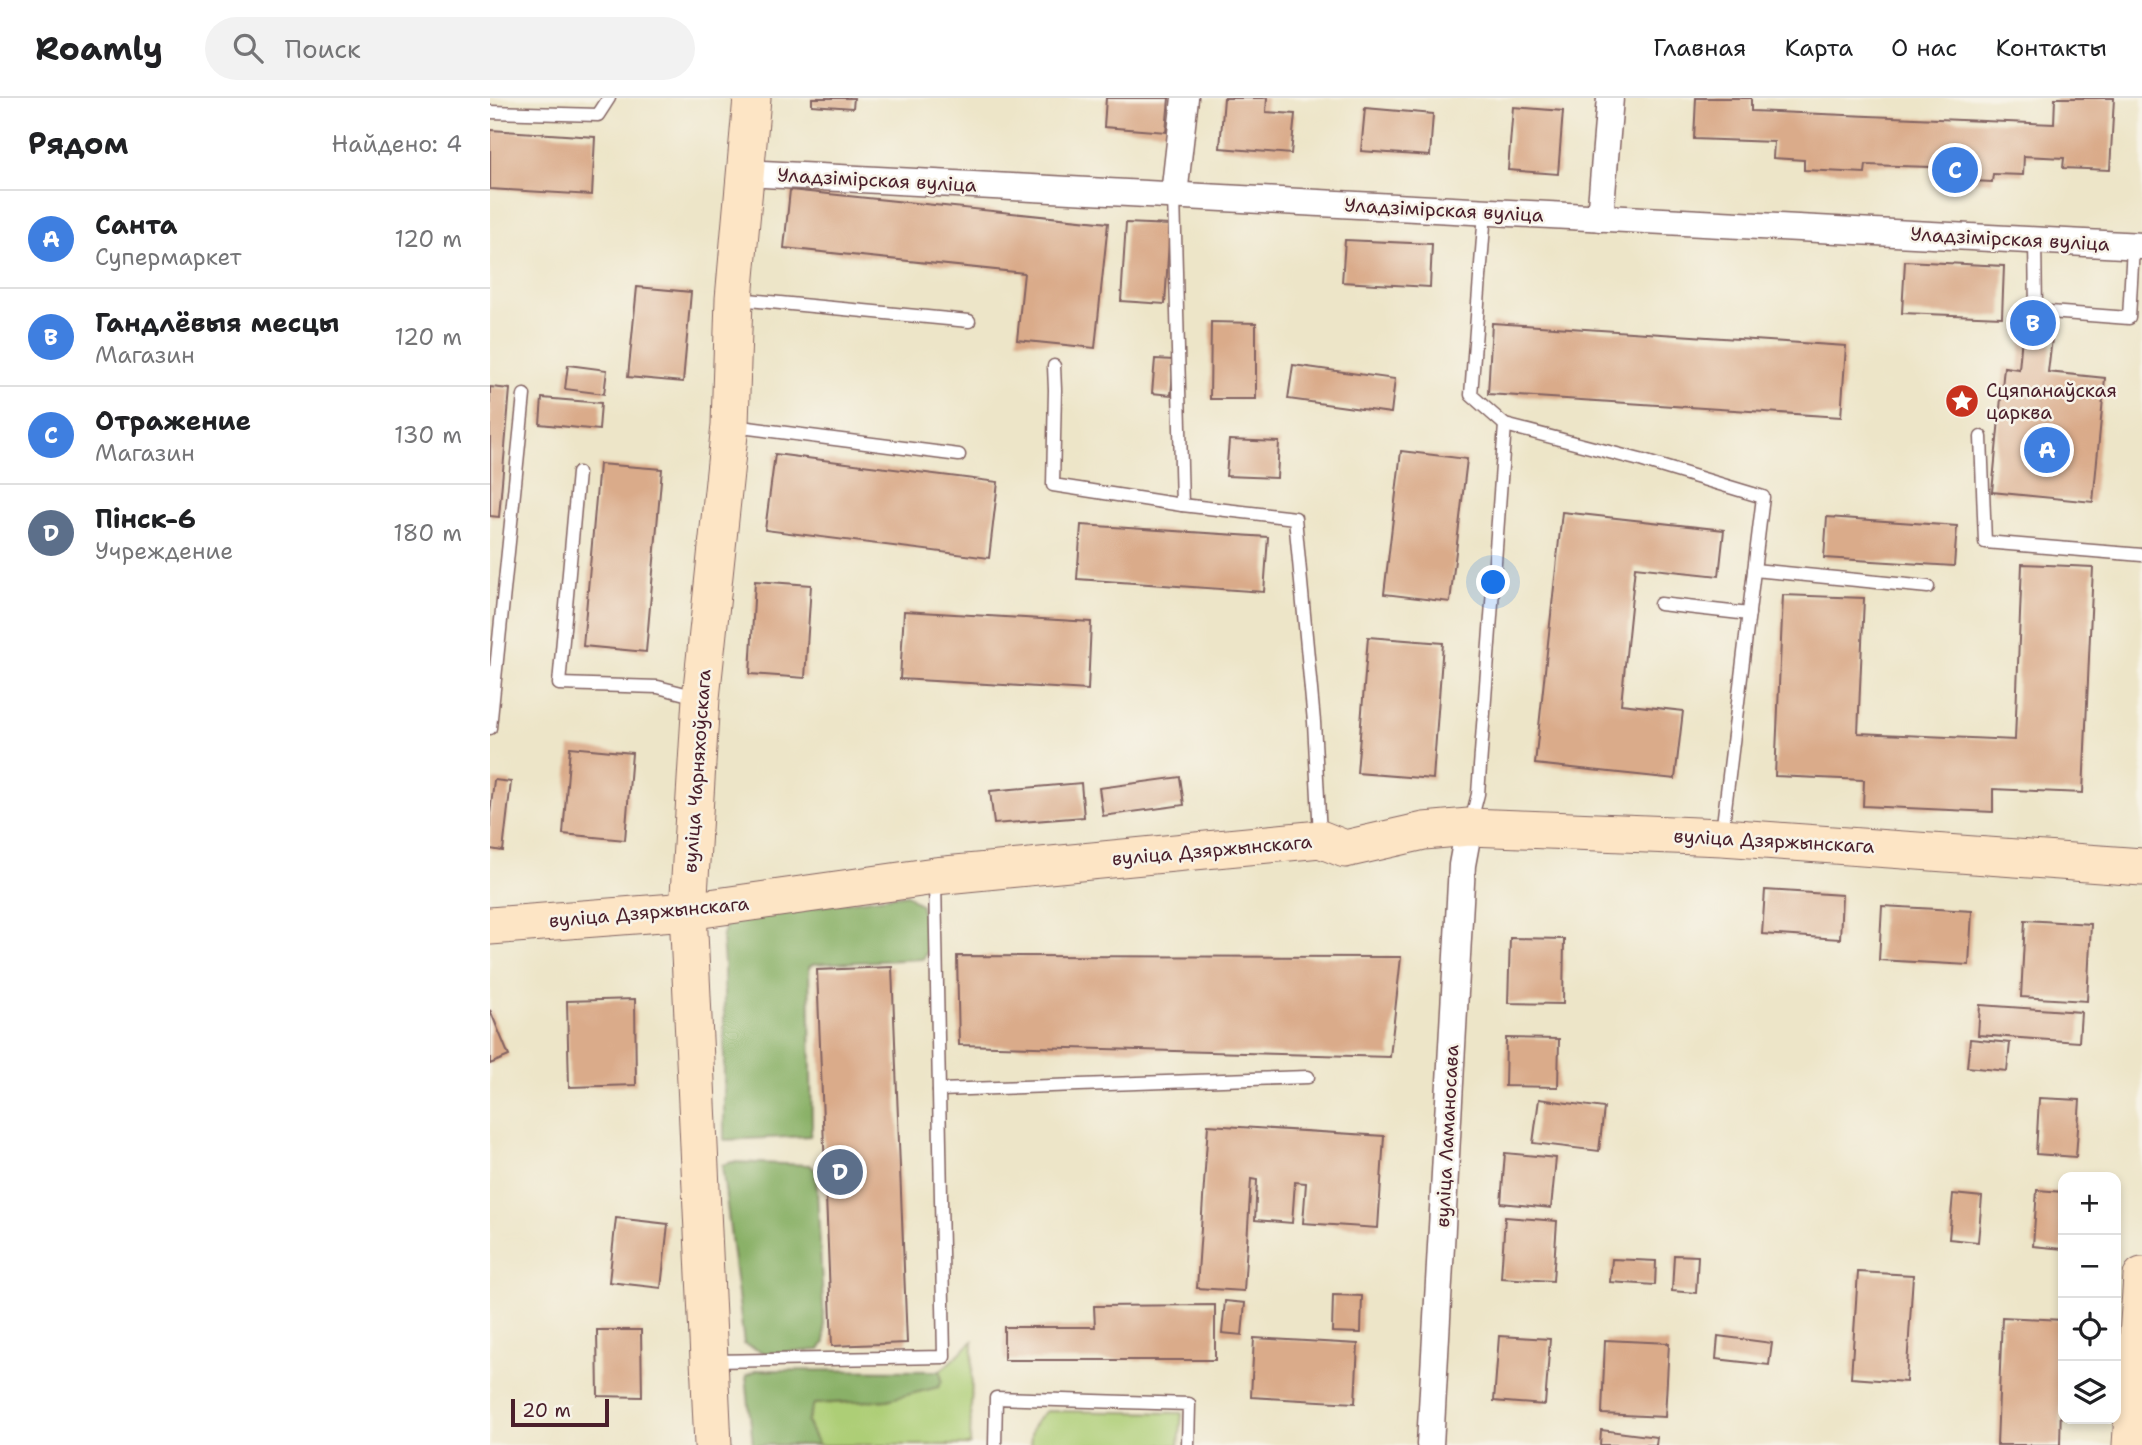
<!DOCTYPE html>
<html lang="ru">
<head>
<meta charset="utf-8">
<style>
	:root { --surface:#fff; --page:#f2f2f2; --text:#202124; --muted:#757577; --line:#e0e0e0; --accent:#c8321e }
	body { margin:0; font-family:"Shantell Sans",sans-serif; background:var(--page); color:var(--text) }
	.controls { position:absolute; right:21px; bottom:21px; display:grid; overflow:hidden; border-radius:14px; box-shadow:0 4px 10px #0003 }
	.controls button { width:63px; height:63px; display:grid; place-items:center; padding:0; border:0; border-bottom:2px solid var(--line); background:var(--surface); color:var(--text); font:35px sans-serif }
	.scale { position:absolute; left:21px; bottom:18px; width:98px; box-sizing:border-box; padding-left:7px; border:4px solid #4a1f2b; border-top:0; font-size:19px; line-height:24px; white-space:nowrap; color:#4a1f2b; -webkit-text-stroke:5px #f7f3e8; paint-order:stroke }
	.you { position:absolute; left:1004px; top:485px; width:24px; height:24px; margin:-18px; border:5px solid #fff; border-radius:50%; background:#1a73e8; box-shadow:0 0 0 10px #1a73e833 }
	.badge { display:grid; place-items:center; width:46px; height:46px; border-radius:50%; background:var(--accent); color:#fff; font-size:23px; font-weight:700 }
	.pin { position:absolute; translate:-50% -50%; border:4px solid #fff; box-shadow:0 2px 7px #0006 }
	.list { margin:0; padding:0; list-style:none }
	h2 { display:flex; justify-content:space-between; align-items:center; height:91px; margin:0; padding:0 28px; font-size:30px }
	h2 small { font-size:23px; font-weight:400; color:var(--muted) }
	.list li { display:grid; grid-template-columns:46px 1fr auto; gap:21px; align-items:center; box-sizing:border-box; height:98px; padding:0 28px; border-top:2px solid var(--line) }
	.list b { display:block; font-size:26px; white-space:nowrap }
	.list p { margin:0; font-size:23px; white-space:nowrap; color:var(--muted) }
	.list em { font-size:23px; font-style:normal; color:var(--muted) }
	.icon { flex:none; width:38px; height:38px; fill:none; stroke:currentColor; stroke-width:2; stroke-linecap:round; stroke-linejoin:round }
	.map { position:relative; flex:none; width:1652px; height:1347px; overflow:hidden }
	header { display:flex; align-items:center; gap:42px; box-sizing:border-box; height:98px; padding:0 35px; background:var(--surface); border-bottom:2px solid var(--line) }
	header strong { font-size:33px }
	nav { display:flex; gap:38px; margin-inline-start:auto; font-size:24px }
	.search { width:490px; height:63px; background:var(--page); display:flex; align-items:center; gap:18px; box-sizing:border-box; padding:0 24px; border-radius:38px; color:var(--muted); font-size:26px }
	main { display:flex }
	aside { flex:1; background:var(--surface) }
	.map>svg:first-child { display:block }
</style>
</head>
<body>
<header>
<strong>Roamly</strong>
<div class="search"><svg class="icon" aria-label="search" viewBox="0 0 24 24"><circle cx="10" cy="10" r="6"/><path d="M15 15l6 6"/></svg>Поиск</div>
<nav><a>Главная</a><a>Карта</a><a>О нас</a><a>Контакты</a></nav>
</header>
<main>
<aside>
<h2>Рядом<small>Найдено: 4</small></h2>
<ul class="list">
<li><span class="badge" style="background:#3f7fe0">A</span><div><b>Санта</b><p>Супермаркет</p></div><em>120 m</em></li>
<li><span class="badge" style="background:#3f7fe0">B</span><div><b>Гандлёвыя месцы</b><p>Магазин</p></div><em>120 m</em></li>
<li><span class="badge" style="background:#3f7fe0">C</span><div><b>Отражение</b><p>Магазин</p></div><em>130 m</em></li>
<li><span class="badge" style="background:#5c6f8a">D</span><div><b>Пінск-6</b><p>Учреждение</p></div><em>180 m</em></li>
</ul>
</aside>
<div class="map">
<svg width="1652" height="1347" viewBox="0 0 1652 1347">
	<rect width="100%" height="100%" fill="#f7f3e8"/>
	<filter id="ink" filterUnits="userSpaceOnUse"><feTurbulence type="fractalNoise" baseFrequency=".0143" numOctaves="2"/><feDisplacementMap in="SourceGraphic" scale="14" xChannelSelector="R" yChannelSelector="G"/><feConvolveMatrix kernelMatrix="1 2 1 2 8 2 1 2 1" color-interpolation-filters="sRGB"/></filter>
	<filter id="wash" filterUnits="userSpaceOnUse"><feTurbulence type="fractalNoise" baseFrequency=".00686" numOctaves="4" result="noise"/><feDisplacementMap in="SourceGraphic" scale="28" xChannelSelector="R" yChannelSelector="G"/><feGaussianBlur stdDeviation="1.57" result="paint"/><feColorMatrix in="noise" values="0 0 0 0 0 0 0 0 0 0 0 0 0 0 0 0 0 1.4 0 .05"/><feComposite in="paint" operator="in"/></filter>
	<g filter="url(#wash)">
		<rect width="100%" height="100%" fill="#ede5c8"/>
		<g fill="#adce76" stroke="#7c7650" stroke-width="2">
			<polygon points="483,1243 480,1347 328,1347 317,1324 324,1306 397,1302 452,1283 450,1273"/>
			<path d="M556 1313 692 1315 689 1347H541C539 1333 545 1322 556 1313Z"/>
		</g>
		<g fill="#8ab167" stroke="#6a6849" stroke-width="2">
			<polygon points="416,796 431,807 438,852 433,861 324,866 319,869 322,1028 320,1038 234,1042 234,866 232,840 238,821"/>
			<polygon points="242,1064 320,1067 326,1073 335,1244 330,1252 275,1255 254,1246 232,1067"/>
			<polygon points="267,1272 450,1273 452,1283 449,1289 397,1302 324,1306 317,1324 328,1347 263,1347 256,1278"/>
		</g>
		<g id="blocks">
			<g fill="#daab8a">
				<polygon points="322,0 364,0 363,10 322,7"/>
				<polygon points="616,0 679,0 676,34 614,29"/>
				<polygon points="734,0 777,0 776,14 805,16 801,56 730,50"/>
				<polygon points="1206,0 1261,0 1261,13 1564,26 1565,0 1624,0 1620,72 1573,70 1574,60 1534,58 1533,77 1503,76 1502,84 1441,81 1442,69 1376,67 1375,75 1314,72 1314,62 1283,60 1284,44 1204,41"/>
				<polygon points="1023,9 1073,13 1068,76 1018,72"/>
				<polygon points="875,10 943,16 940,58 871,53"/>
				<polygon points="0,32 105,39 102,97 0,91"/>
				<polygon points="300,92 618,125 605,250 527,242 534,175 294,150"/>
				<polygon points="636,125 680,127 675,206 631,203"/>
				<polygon points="855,142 942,146 940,189 852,184"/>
				<polygon points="1415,163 1514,168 1512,219 1412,215"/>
				<polygon points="147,189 201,194 193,284 138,279"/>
				<polygon points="721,224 766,225 766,301 720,301"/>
				<polygon points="1002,225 1356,248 1351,319 998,296"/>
				<polygon points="1532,238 1562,240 1558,274 1615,280 1603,404 1502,394 1514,269 1529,271"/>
				<polygon points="665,261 684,262 681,297 662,295"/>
				<polygon points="78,267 117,272 114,296 75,291"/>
				<polygon points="803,267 905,281 901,315 798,301"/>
				<polygon points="0,289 20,291 9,419 0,418"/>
				<polygon points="52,300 111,305 109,332 50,326"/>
				<polygon points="739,342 789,344 787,380 736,378"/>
				<polygon points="911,353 977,361 960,504 894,496"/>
				<polygon points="285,356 508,384 499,460 275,432"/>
				<polygon points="109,366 172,371 156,554 93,548"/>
				<polygon points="1072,414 1234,432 1229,478 1145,469 1131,606 1193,613 1185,681 1045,666"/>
				<polygon points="1337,419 1467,428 1464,468 1334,460"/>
				<polygon points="591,427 778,439 774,494 587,481"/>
				<polygon points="1532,466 1603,469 1593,695 1503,691 1503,714 1373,708 1374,682 1285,678 1293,497 1374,500 1368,635 1525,642"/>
				<polygon points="265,483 321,487 315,580 260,576"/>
				<polygon points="414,513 601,524 598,592 410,581"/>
				<polygon points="878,539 953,545 943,681 867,675"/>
				<polygon points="80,649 142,655 135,742 73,736"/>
				<polygon points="690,679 694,707 613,718 609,690"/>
				<polygon points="4,682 21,684 13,753 0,751 0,716"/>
				<polygon points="591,685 594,719 504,726 500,693"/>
				<polygon points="1275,792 1352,797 1350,841 1272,836"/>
				<polygon points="1392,808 1482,813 1479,867 1389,862"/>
				<polygon points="1535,822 1601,826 1597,903 1531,899"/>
				<polygon points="1020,840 1074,841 1073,906 1018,905"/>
				<polygon points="467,858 911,859 900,959 469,947"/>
				<polygon points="402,869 417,1245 342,1248 327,872"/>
				<polygon points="145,901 146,987 79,989 77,903"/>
				<polygon points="1490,907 1591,914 1589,944 1488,937"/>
				<polygon points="0,912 19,958 0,966"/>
				<polygon points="1016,940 1069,941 1068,989 1015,988"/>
				<polygon points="1480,941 1520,945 1517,973 1477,969"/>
				<polygon points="1549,1000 1590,1002 1586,1059 1546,1056"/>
				<polygon points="1049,1001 1114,1010 1109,1053 1043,1045"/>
				<polygon points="718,1027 894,1038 888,1130 813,1125 816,1085 805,1084 802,1125 765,1122 767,1082 761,1081 754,1193 707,1190"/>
				<polygon points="1015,1055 1066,1060 1061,1110 1011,1105"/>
				<polygon points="1547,1092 1573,1094 1573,1151 1543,1148"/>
				<polygon points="1463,1096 1492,1099 1488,1144 1459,1141"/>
				<polygon points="1015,1119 1067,1123 1063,1183 1011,1180"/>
				<polygon points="126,1120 178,1126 171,1190 119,1184"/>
				<polygon points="1184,1157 1208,1158 1206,1195 1182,1193"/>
				<polygon points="1122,1161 1166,1163 1165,1187 1120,1184"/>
				<polygon points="1368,1174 1423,1177 1416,1284 1361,1280"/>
				<polygon points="843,1197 872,1198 871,1235 842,1234"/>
				<polygon points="735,1203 755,1205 752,1237 732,1235"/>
				<polygon points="725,1207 725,1262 514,1262 514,1229 605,1229 604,1208"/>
				<polygon points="1512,1219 1573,1222 1570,1347 1507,1347"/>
				<polygon points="107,1232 151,1232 152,1299 108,1298"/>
				<polygon points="1009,1238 1060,1241 1055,1307 1004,1303"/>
				<polygon points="1228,1238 1282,1245 1279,1267 1226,1261"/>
				<polygon points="764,1240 868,1246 865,1305 761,1299"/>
				<polygon points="1115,1242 1179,1245 1175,1319 1112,1316"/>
				<polygon points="1111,1332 1167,1339 1166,1347 1110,1347"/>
			</g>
		</g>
	</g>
	<g filter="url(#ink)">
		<use href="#blocks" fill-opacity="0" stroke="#836462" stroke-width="2"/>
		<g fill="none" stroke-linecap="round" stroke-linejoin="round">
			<g stroke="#836462" stroke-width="15">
				<g id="lane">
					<polyline points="0,14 108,17 119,0"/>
					<polyline points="684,97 692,407"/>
					<polyline points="995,114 981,297 1015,327 1150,362 1273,399 1232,735"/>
					<polyline points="1545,143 1546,213 1639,220 1643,148"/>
					<polyline points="248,201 479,223"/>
					<polyline points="564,268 565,292 563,387 692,407 805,420 824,624 830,737"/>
					<polyline points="243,328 469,357"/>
					<polyline points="1491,339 1495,444 1652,457"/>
					<polyline points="88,375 69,586 168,589 207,599"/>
					<polyline points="1264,472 1438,489"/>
					<polyline points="1170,506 1259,516"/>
					<polyline points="0,630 34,297"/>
					<polyline points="980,727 988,696 1015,327"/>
					<polyline points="449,992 818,979"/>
					<polyline points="222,1263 454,1259 445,782"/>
					<polyline points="505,1347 506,1300 699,1306 698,1347"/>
				</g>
			</g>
			<g stroke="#836462" stroke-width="29">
				<g id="street">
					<polyline points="255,75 1652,148"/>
					<polyline points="684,97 695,0"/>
					<polyline points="1110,120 1120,0"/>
					<polyline points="940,1347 972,767 979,729"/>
				</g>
			</g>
			<g stroke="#836462" stroke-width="39">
				<g id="secondary">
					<polyline points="0,828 198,813 445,778 830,741 855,751 934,733 979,729 1232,739 1652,769"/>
					<polyline points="223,1347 198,813 211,600 240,327 244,201 262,0"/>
					<polyline points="1641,1347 1652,1178"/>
				</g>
			</g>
			<use href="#lane" stroke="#fff" stroke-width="12"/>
			<use href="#street" stroke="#fff" stroke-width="26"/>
			<use href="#secondary" stroke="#fde5c5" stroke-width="37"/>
		</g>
	</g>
	<defs>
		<g id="sight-disc" transform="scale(1.75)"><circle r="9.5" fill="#c8321e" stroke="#f7f3e8"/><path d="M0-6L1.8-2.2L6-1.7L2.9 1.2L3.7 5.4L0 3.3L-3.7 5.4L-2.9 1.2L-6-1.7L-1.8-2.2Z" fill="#fff"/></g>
	</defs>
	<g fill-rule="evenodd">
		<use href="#sight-disc" x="1472" y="303"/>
	</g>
	<g text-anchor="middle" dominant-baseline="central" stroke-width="5" stroke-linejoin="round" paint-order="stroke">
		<g font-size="19" fill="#4a1f2b" stroke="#f7f3e8">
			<text transform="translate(387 82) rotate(3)">Уладзімірская вуліца</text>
			<text transform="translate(954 112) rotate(3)">Уладзімірская вуліца</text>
			<text transform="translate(1520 141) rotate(3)">Уладзімірская вуліца</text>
			<text transform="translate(207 673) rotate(-86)">вуліца Чарняхоўскага</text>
			<text transform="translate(1284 743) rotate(3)">вуліца Дзяржынскага</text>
			<text transform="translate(722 752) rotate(-5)">вуліца Дзяржынскага</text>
			<text transform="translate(159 814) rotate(-5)">вуліца Дзяржынскага</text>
			<text transform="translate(957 1038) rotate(-87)">вуліца Ламаносава</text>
		</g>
		<g font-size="19" fill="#4a1f2b" stroke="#f7f3e8" text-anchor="start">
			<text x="1496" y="292">Сцяпанаўская<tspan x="1496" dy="22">царква</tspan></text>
		</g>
	</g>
</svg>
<div class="controls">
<button>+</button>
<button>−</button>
<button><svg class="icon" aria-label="locate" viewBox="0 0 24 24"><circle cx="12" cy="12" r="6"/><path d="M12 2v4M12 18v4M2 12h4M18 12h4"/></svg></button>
<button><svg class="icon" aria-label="layers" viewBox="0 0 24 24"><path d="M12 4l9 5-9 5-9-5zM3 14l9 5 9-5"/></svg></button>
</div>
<div class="scale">20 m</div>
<div class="you"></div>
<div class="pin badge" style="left:1557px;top:352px;background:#3f7fe0">A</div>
<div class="pin badge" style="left:1543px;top:225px;background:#3f7fe0">B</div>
<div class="pin badge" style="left:1465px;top:72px;background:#3f7fe0">C</div>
<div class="pin badge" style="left:350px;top:1074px;background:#5c6f8a">D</div>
</div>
</main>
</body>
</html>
